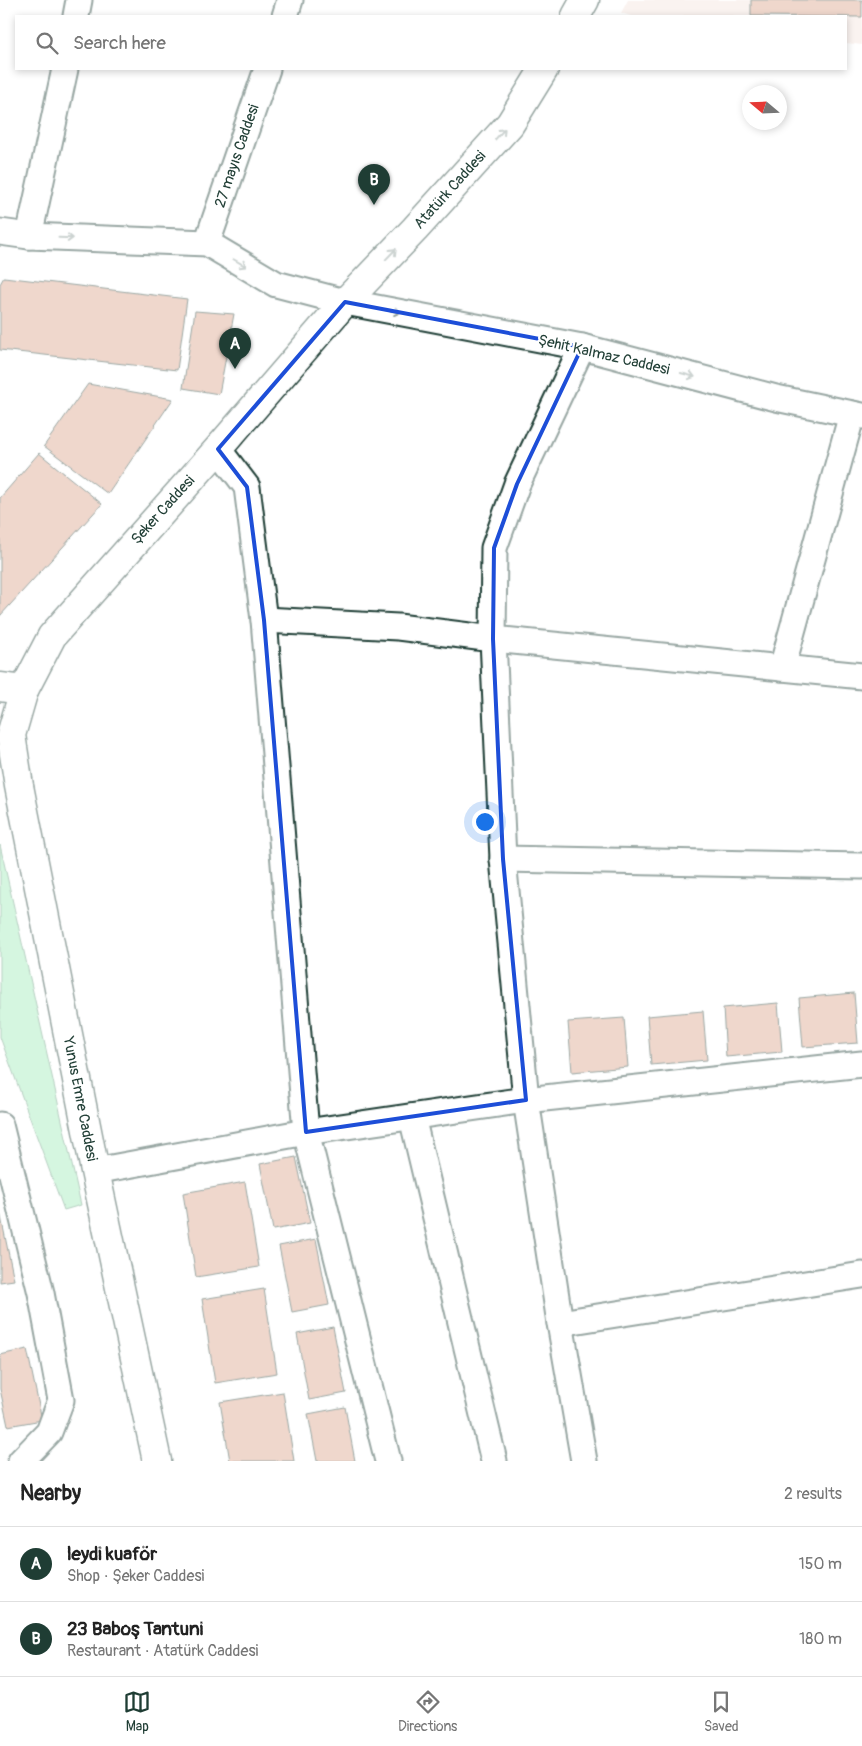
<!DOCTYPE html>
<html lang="en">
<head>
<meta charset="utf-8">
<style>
	:root { --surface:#fff; --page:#f2f2f2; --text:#222; --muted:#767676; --line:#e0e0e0; --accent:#1f3d34 }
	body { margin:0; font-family:Pangolin,sans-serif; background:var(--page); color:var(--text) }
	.compass { position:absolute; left:742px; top:85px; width:45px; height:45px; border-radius:50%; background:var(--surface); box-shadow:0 2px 8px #0003; rotate:289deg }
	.you { position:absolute; left:484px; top:821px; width:18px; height:18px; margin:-12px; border:4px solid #fff; border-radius:50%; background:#1a73e8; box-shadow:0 0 0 8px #1a73e833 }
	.badge { display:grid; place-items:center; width:32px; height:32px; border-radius:50%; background:var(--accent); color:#fff; font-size:16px; font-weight:700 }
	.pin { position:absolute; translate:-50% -41px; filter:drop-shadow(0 1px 2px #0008) }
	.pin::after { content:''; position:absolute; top:26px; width:18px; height:15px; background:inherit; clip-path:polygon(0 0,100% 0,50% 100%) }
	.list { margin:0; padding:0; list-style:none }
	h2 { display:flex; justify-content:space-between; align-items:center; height:65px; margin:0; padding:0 20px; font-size:21px }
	h2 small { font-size:16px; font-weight:400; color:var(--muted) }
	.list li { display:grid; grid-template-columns:32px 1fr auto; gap:15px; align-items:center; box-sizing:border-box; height:75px; padding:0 20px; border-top:1px solid var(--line) }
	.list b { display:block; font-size:19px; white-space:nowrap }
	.list p { margin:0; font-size:16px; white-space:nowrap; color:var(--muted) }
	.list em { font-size:16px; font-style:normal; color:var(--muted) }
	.icon { flex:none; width:28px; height:28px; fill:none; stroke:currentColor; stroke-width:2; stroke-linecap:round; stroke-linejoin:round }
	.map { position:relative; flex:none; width:862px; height:1461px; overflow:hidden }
	.search { position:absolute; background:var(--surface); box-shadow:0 2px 8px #0003; left:15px; right:15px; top:15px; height:55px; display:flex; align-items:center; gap:12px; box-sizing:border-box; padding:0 18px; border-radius:0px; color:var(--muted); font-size:19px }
	.sheet { height:215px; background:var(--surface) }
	nav { display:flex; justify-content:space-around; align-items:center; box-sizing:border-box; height:70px; border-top:1px solid var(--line); background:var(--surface); font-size:14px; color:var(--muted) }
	nav a { display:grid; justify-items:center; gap:2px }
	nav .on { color:var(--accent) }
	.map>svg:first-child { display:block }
</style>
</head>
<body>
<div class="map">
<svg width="862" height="1461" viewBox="0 0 862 1461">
	<rect width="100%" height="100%" fill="#fff"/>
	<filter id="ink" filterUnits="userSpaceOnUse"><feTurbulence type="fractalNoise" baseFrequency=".02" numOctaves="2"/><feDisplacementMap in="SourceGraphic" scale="10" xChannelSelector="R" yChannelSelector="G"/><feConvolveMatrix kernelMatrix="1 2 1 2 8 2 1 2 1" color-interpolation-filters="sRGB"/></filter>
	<g filter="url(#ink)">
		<polygon fill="#f4e4dd" points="628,0 862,0 862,45 846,43 846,16 631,16 621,13"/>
		<polygon fill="#a2ebba" stroke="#609477" points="0,845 81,1205 64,1210 0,1037"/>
		<g fill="#dba68f" stroke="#1f3d34">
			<polygon points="751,0 862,0 862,17 751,16"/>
			<polygon points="4,277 187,299 177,370 0,350 0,284"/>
			<polygon points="195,311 234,314 219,394 183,388"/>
			<polygon points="88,384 173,399 108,494 44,446"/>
			<polygon points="39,453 102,504 0,616 0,498"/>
			<polygon points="854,993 858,1043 803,1047 799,998"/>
			<polygon points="778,1003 782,1052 726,1057 723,1008"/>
			<polygon points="703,1011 707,1060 651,1065 647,1016"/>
			<polygon points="624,1018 628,1067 572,1072 568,1022"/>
			<polygon points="296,1157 310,1223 273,1230 260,1164"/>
			<polygon points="245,1182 259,1267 196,1277 183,1193"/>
			<polygon points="0,1212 14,1280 0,1282"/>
			<polygon points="316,1239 329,1305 292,1312 279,1246"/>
			<polygon points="264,1289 277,1373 215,1383 202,1299"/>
			<polygon points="333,1327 346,1393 309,1400 297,1334"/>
			<polygon points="27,1349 42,1420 8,1426 0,1389 0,1355"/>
			<polygon points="283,1392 294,1461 230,1461 220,1402"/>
			<polygon points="345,1407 355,1461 317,1461 308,1414"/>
		</g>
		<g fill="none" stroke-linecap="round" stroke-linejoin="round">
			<g stroke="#1f3d34" stroke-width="29">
				<g id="minor">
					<polyline points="76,16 79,0"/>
					<polyline points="285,16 290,0"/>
					<polyline points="0,232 29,236 207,243 276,284 345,302 582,347 776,398 862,416"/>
					<polyline points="29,236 65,69"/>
					<polyline points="207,243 267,69"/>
					<polyline points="582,347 517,484 494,548 493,639 503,859 526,1100 560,1323 584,1461"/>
					<polyline points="218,449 247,487 264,620 306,1132 388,1461"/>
					<polyline points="264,620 398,627 493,639 862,676"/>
					<polyline points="782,668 852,414"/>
					<polyline points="503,859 862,866"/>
					<polyline points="412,1117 494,1461"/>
					<polyline points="0,1125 41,1293 61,1400 49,1432 21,1461"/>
					<polyline points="95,1171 306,1132 526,1100 862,1064"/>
					<polyline points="560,1323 862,1275"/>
				</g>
			</g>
			<g stroke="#1f3d34" stroke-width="31">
				<g id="major">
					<polyline points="576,16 585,0"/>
					<polyline points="0,687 24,690"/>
					<polyline points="157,1461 95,1171 19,786 11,735 24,690 52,636 218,449 345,302 415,229 510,124 544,69"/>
				</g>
			</g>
			<use href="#minor" stroke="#fff" stroke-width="25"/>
			<use href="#major" stroke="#fff" stroke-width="28"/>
		</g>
		<defs><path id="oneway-shaft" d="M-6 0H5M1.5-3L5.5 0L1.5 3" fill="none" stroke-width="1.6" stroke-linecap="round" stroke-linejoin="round" transform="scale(1.25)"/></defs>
		<g stroke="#8f9e9a">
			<use href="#oneway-shaft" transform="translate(500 134) rotate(-48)"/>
			<use href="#oneway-shaft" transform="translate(66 238) rotate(2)"/>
			<use href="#oneway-shaft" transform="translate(391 254) rotate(-46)"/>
			<use href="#oneway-shaft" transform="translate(240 263) rotate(30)"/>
			<use href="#oneway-shaft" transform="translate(393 311) rotate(11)"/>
			<use href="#oneway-shaft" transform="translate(688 375) rotate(15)"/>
		</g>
	</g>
	<path d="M0 0H862V1461H0ZM345 302 582 347 517 484 494 548 493 639 503 859 526 1100 306 1132 264 620 247 487 218 449Z" fill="#fff" fill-opacity=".55" fill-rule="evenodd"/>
	<path fill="none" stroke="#1d4ed8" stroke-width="4" stroke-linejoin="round" d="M345 302 582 347 517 484 494 548 493 639 503 859 526 1100 306 1132 264 620 247 487 218 449Z"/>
	<g text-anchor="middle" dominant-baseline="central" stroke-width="4.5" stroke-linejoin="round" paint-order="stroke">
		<g font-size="15" fill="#1f3d34" stroke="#fff">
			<text transform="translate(237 156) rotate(-71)">27 mayıs Caddesi</text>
			<text transform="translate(450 190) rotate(-48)">Atatürk Caddesi</text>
			<text transform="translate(604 355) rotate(13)">Şehit Kalmaz Caddesi</text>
			<text transform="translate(163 510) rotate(-48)">Şeker Caddesi</text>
			<text transform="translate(80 1099) rotate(79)">Yunus Emre Caddesi</text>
		</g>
	</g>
</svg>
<svg class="compass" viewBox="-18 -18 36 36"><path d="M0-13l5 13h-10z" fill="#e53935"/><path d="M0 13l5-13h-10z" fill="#767676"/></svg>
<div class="you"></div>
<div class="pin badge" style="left:235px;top:369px">A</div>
<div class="pin badge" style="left:374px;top:205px">B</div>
<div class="search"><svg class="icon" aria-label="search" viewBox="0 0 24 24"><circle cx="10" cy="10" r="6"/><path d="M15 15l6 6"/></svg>Search here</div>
</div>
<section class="sheet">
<h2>Nearby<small>2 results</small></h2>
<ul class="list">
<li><span class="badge">A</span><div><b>leydi kuaför</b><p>Shop · Şeker Caddesi</p></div><em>150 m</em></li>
<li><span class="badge">B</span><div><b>23 Baboş Tantuni</b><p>Restaurant · Atatürk Caddesi</p></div><em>180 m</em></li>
</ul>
</section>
<nav>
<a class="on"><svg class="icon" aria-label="map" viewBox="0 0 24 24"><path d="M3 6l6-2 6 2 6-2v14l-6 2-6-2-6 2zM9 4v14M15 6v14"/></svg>Map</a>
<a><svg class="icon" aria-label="directions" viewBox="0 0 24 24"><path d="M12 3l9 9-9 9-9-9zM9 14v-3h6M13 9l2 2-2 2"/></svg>Directions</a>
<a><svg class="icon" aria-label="saved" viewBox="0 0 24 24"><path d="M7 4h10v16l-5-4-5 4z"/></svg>Saved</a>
</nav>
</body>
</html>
